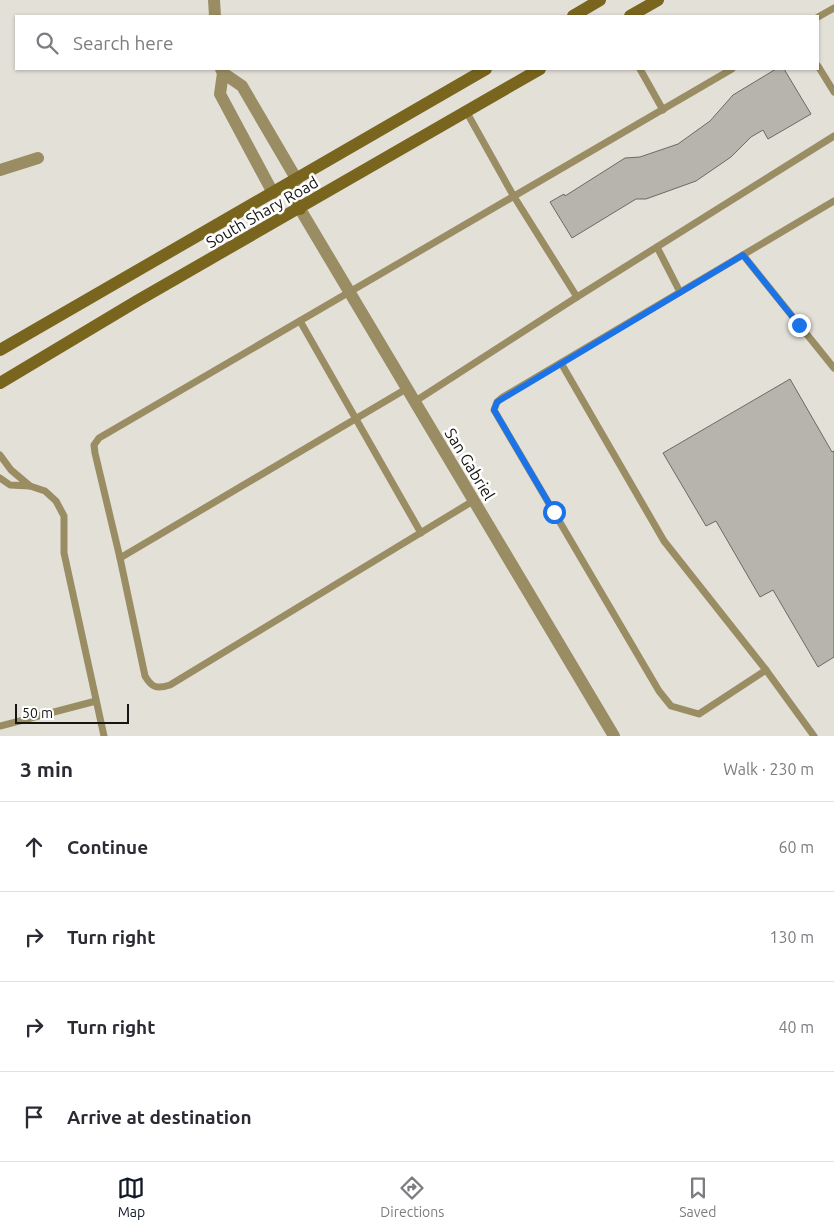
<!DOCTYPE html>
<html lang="en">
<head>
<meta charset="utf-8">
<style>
	:root { --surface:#fff; --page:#f2f2f3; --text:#2b2b33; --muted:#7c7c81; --line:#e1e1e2; --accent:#111827 }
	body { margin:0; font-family:Ubuntu,sans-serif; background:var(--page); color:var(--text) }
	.scale { position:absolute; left:15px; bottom:12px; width:114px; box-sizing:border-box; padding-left:5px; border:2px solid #161512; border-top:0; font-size:14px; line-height:18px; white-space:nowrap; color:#161512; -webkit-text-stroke:4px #fff; paint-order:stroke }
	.stop { position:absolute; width:15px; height:15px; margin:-11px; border:4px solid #1a73e8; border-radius:50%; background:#fff }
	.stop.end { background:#1a73e8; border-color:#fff; box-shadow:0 1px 5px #0008 }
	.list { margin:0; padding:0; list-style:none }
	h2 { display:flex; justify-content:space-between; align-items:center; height:65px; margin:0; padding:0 20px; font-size:21px }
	h2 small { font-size:16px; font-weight:400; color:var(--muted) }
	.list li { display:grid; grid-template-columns:32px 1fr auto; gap:15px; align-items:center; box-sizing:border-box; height:90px; padding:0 20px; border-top:1px solid var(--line) }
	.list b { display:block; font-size:19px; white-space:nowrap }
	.list em { font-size:16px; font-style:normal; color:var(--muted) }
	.icon { flex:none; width:28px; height:28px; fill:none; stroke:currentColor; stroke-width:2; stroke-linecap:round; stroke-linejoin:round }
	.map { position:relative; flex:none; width:834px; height:736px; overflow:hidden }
	.search { position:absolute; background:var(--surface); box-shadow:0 1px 4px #0004; left:15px; right:15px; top:15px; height:55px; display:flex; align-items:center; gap:12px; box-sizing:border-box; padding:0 18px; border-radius:0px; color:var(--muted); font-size:19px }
	.sheet { height:425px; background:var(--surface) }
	nav { display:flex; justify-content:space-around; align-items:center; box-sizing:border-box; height:70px; border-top:1px solid var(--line); background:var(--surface); font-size:14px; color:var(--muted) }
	nav a { display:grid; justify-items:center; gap:2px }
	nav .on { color:var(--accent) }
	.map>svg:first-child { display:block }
</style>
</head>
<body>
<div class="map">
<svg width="834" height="736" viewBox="0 0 834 736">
	<rect width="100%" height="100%" fill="#e3e0d8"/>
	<g fill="#b6b4ac" stroke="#6c6a62">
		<polygon points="776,69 784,69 811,114 768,139 763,130 751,137 731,157 696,181 646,199 636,199 572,238 550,202 564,194 565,196 625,158 640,157 678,144 710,121 733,95"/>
		<polygon points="790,379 832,452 834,451 834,657 818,667 773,590 760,597 716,521 706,526 663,453"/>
	</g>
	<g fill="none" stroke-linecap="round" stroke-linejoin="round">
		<g stroke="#9a8d63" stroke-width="7">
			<polyline points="818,17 834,8"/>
			<polyline points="818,66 834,92"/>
			<polyline points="640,69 663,110"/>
			<polyline points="466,111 513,195 577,297 834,136"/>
			<polyline points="657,247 680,292"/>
			<polyline points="743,255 834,368"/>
			<polyline points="300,321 421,533"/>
			<polyline points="561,363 664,541 766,670 814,736"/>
			<polyline points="406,389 120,558 95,453 94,445 99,438 732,69"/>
			<polyline points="414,402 577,297"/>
			<polyline points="0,455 11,470 30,486 10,485 0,478"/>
			<polyline points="30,486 45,491 56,501 64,516 64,553 104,736"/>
			<path d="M120 558 145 676C152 688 157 689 170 685L473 501"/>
			<polyline points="766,670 699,714 671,706 659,691 494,410 497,402 503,397 834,201"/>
			<polyline points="0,726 96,701"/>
		</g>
		<g stroke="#9a8d63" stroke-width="12">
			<polyline points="214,0 215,16"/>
			<polyline points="221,69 223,73 220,94 273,193"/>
			<polyline points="223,73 242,86 297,180"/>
			<polyline points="0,170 38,158"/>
			<polyline points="300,209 614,736"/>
		</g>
		<g stroke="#79651d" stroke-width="12">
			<polyline points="573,16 600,0"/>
			<polyline points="630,16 658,0"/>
			<polyline points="287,185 300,209"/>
			<polyline points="0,350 486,69"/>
			<polyline points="0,383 137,301 540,69"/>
		</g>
	</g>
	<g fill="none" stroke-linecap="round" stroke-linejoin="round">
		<polyline stroke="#1a73e8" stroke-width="6" points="554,512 494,410 497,402 743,255 799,325"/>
	</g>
	<g text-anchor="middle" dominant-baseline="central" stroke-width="5" stroke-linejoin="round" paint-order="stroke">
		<g font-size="16" fill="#161512" stroke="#fff">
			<text transform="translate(262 212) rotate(-30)">South Shary Road</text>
			<text transform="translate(470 464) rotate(59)">San Gabriel</text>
		</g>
	</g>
</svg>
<div class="scale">50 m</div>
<div class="stop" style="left:554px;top:512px"></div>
<div class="stop end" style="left:799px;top:325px"></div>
<div class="search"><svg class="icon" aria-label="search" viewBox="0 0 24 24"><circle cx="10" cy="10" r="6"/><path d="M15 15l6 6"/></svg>Search here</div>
</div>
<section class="sheet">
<h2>3 min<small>Walk · 230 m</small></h2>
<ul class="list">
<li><svg class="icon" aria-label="ahead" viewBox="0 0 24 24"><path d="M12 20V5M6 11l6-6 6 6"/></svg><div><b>Continue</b></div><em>60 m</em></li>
<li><svg class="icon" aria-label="right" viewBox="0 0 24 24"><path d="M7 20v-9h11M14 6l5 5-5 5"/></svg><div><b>Turn right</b></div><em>130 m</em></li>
<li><svg class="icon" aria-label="right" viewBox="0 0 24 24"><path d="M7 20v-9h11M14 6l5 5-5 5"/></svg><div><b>Turn right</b></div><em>40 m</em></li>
<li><svg class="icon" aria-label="arrive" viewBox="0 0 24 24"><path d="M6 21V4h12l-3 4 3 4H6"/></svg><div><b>Arrive at destination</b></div></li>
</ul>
</section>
<nav>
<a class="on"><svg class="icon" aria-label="map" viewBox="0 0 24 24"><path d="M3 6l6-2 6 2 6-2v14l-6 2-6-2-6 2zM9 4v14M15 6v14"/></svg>Map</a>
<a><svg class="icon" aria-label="directions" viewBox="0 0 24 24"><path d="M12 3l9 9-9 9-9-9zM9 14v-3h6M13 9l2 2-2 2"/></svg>Directions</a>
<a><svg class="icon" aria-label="saved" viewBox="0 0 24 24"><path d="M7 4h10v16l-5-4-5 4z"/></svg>Saved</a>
</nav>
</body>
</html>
